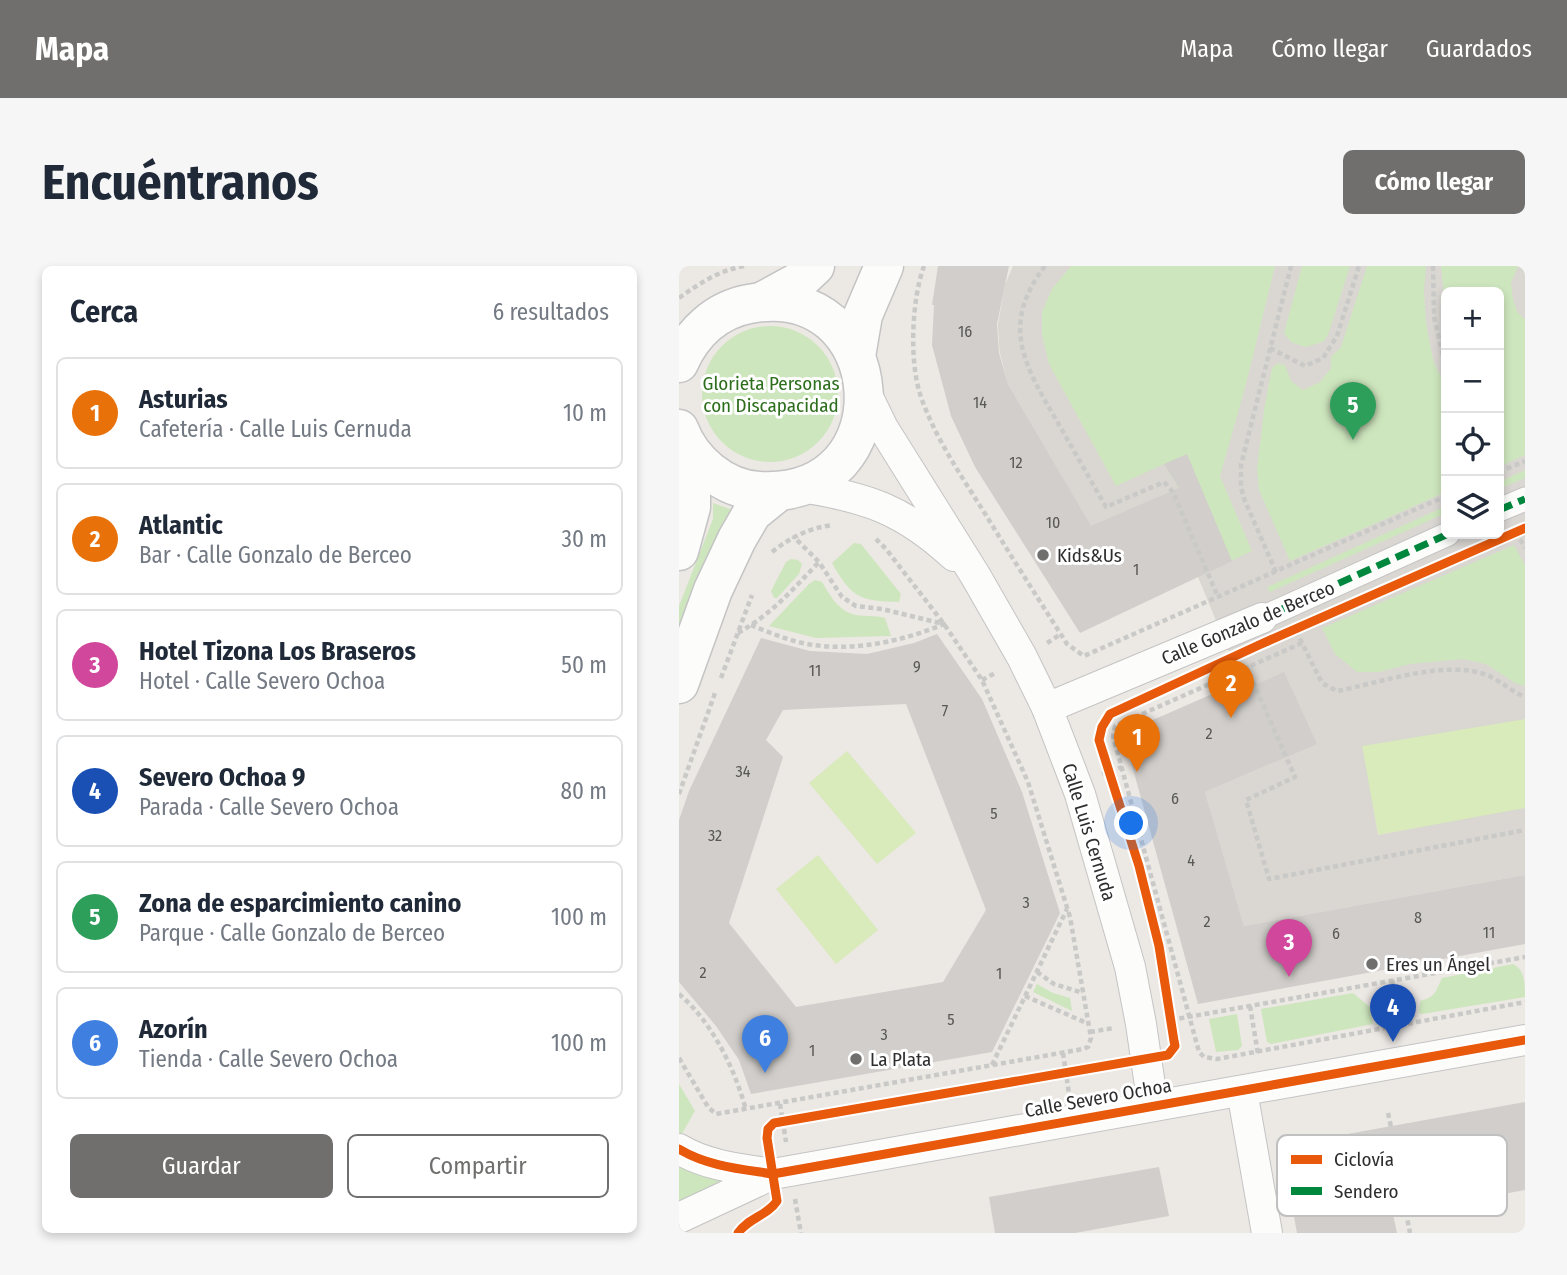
<!DOCTYPE html>
<html lang="es">
<head>
<meta charset="utf-8">
<style>
	:root { --surface:#fff; --page:#f6f6f7; --text:#1f2937; --muted:#747a83; --line:#e0e1e3; --accent:#706f6e }
	body { margin:0; font-family:"Fira Sans Condensed",sans-serif; background:var(--page); color:var(--text) }
	.controls { position:absolute; right:21px; top:21px; display:grid; overflow:hidden; border-radius:10px; box-shadow:0 4px 10px #0003 }
	.controls button { width:63px; height:63px; display:grid; place-items:center; padding:0; border:0; border-bottom:2px solid var(--line); background:var(--surface); color:var(--text); font:35px sans-serif }
	.you { position:absolute; left:453px; top:558px; width:24px; height:24px; margin:-18px; border:5px solid #fff; border-radius:50%; background:#1a73e8; box-shadow:0 0 0 10px #1a73e833 }
	.badge { display:grid; place-items:center; width:46px; height:46px; border-radius:50%; background:var(--accent); color:#fff; font-size:23px; font-weight:700 }
	.pin { position:absolute; translate:-50% -58px; filter:drop-shadow(0 2px 4px #0008) }
	.pin::after { content:''; position:absolute; top:37px; width:24px; height:21px; background:inherit; clip-path:polygon(0 0,100% 0,50% 100%) }
	.list { margin:0; padding:0; list-style:none }
	h2 { display:flex; justify-content:space-between; align-items:center; height:91px; margin:0; padding:0 28px; font-size:30px }
	h2 small { font-size:23px; font-weight:400; color:var(--muted) }
	.list li { display:grid; grid-template-columns:46px 1fr auto; gap:21px; align-items:center; box-sizing:border-box; height:112px; margin:0 14px 14px; padding:0 14px; border:2px solid var(--line); border-radius:10px }
	.list b { display:block; font-size:26px; white-space:nowrap }
	.list p { margin:0; font-size:23px; white-space:nowrap; color:var(--muted) }
	.list em { font-size:23px; font-style:normal; color:var(--muted) }
	.actions { display:flex; gap:14px; padding:21px 28px }
	.actions a { flex:1; padding:16px 0; border:2px solid var(--accent); border-radius:10px; text-align:center; font-size:24px; color:var(--accent) }
	.actions .main { background:var(--accent); color:#fff }
	.icon { flex:none; width:38px; height:38px; fill:none; stroke:currentColor; stroke-width:2; stroke-linecap:round; stroke-linejoin:round }
	.map { position:relative; flex:none; width:846px; height:967px; overflow:hidden; border-radius:10px }
	header { display:flex; align-items:center; gap:42px; box-sizing:border-box; height:98px; padding:0 35px; background:var(--accent); color:#fff }
	header strong { font-size:33px }
	nav { display:flex; gap:38px; margin-inline-start:auto; font-size:24px }
	.intro { display:flex; align-items:center; justify-content:space-between; box-sizing:border-box; height:168px; padding:0 42px }
	h1 { margin:0; font-size:49px }
	.button { padding:18px 32px; border-radius:10px; background:var(--accent); color:#fff; font-size:24px; font-weight:700 }
	main { display:flex; gap:42px; padding:0 42px }
	aside { flex:1; background:var(--surface); border-radius:10px; box-shadow:0 4px 10px #0003 }
	.map>svg:first-child { display:block }
</style>
</head>
<body>
<header>
<strong>Mapa</strong>
<nav><a>Mapa</a><a>Cómo llegar</a><a>Guardados</a></nav>
</header>
<div class="intro"><h1>Encuéntranos</h1><a class="button">Cómo llegar</a></div>
<main>
<aside>
<h2>Cerca<small>6 resultados</small></h2>
<ul class="list">
<li><span class="badge" style="background:#e8710a">1</span><div><b>Asturias</b><p>Cafetería · Calle Luis Cernuda</p></div><em>10 m</em></li>
<li><span class="badge" style="background:#e8710a">2</span><div><b>Atlantic</b><p>Bar · Calle Gonzalo de Berceo</p></div><em>30 m</em></li>
<li><span class="badge" style="background:#d1479c">3</span><div><b>Hotel Tizona Los Braseros</b><p>Hotel · Calle Severo Ochoa</p></div><em>50 m</em></li>
<li><span class="badge" style="background:#1a4fb4">4</span><div><b>Severo Ochoa 9</b><p>Parada · Calle Severo Ochoa</p></div><em>80 m</em></li>
<li><span class="badge" style="background:#2e9e5b">5</span><div><b>Zona de esparcimiento canino</b><p>Parque · Calle Gonzalo de Berceo</p></div><em>100 m</em></li>
<li><span class="badge" style="background:#3f7fe0">6</span><div><b>Azorín</b><p>Tienda · Calle Severo Ochoa</p></div><em>100 m</em></li>
</ul>
<div class="actions"><a class="main">Guardar</a><a>Compartir</a></div>
</aside>
<div class="map">
<svg width="846" height="967" viewBox="0 0 846 967">
	<rect width="100%" height="100%" fill="#ece8e4"/>
	<g fill="#cee6be" fill-rule="evenodd">
		<path d="M334 0H846V609L596 496 485 229 436 250 321 87 319 59ZM767 26H820V268H767Z"/>
		<circle cx="91" cy="128" r="68"/>
		<polygon points="34,237 54,244 44,256 0,364 0,340 34,253"/>
		<path d="M175 277 182 278 222 328 220 336C180 335 173 332 153 297Z"/>
		<polygon points="112,293 119,294 123,298 120,308 98,332 95,332 92,325 107,296"/>
		<path d="M136 314 143 316C150 328 158 343 173 348 183 351 196 349 206 352L212 370 137 372 90 360 130 318Z"/>
		<path d="M834 698C846 704 846 717 846 731L743 748 740 747 741 735C758 730 756 726 763 712Z"/>
		<polygon points="358,718 374,727 391,732 393,745 354,726"/>
		<polygon points="674,727 691,741 694,758 592,778 588,776 582,743"/>
		<polygon points="558,748 563,780 559,784 537,786 530,753"/>
		<polygon points="0,818 16,845 1,871 0,870"/>
		<polygon points="0,899 22,910 59,915 0,937"/>
	</g>
	<g fill="#d9eabb">
		<polygon points="846,453 846,542 699,569 683,480"/>
		<polygon points="168,485 237,567 198,598 130,517"/>
		<polygon points="139,589 199,664 157,698 97,623"/>
	</g>
	<g fill="#dad6d2">
		<polygon points="334,0 392,0 373,23 363,46 363,69 370,98 437,220 485,198 500,223 535,303 573,285 541,210 567,118 596,0 623,0 605,67 612,76 626,81 644,76 649,69 671,0 688,0 662,81 652,91 652,102 641,116 624,124 612,115 606,99 599,97 593,102 585,144 578,204 580,224 611,295 767,226 767,240 588,321 591,326 767,247 767,268 820,268 820,223 846,212 846,299 835,279 643,362 656,388 678,406 700,406 731,398 784,393 807,398 836,417 846,420 846,453 683,480 699,569 846,542 846,609 565,660 526,526 596,496 485,229 422,278 329,118 321,87 319,59 326,19"/>
		<polygon points="747,0 762,0 767,53 767,122 754,94 747,57 745,24"/>
		<polygon points="839,0 846,0 846,53 838,46 834,33 832,17"/>
		<polygon points="846,189 846,204 820,216 820,201"/>
	</g>
	<g fill="#d1cecb" fill-rule="evenodd">
		<polygon points="259,0 330,0 318,58 320,87 329,118 412,260 500,222 485,198 508,188 553,295 401,367 296,201 272,150 253,79 255,39 253,39"/>
		<path d="M258 368 303 433 343 526 381 647 313 786 72 828 60 794 37 760 0 716V554L10 525 82 372 131 385 188 388 235 377ZM227 438 307 644 264 716 117 741 50 657 104 491 87 474 104 444Z"/>
		<polygon points="605,406 638,478 526,526 565,660 846,609 846,678 519,738 444,467 563,415 566,424"/>
		<polygon points="846,836 846,924 714,948 718,967 618,967 602,880"/>
		<polygon points="480,901 490,950 396,967 316,967 310,931"/>
	</g>
	<g fill="none" stroke-linecap="round" stroke-linejoin="round">
		<g stroke="#c5c4c5" stroke-width="25">
			<g id="pedestrian">
				<polyline points="820,244 846,233"/>
				<polyline points="583,352 769,268"/>
			</g>
		</g>
		<g stroke="#c5c4c5" stroke-width="32">
			<g id="minor">
				<polyline points="186,125 204,162 296,309 343,391 368,442 401,528 451,701 462,758 474,840"/>
				<path d="M121 221C188 231 225 244 275 290"/>
				<polyline points="368,442 583,352"/>
				<polyline points="563,825 588,967"/>
				<path d="M0 883C28 900 62 903 94 908L846 774"/>
				<polyline points="0,952 94,908"/>
			</g>
		</g>
		<g stroke="#c5c4c5" stroke-width="41">
			<g id="secondary">
				<polyline points="86,34 119,16 136,0"/>
				<polyline points="177,90 184,49 205,0"/>
				<path d="M0 97C13 67 37 44 70 38 213 11 229 234 80 225 44 223 12 195 0 163"/>
				<polyline points="0,285 12,241 12,224 4,173"/>
				<polyline points="0,418 34,324 58,273 73,247 99,226"/>
			</g>
		</g>
		<g stroke="#c9c9c8" stroke-width="4.5" stroke-dasharray="5 3.5" stroke-linecap="butt">
			<path d="M245 0C233 33 230 93 241 128 255 170 281 208 305 246 332 290 360 334 388 378L405 390 767 230"/>
			<path d="M366 0C320 60 346 100 379 157 395 185 411 213 427 241L485 216 494 226 539 331"/>
			<polyline points="754,0 755,51 767,103"/>
			<path d="M0 32C21 17 39 5 65 0"/>
			<polyline points="591,82 626,100 644,92 658,70 680,0"/>
			<polyline points="820,206 846,195"/>
			<polyline points="837,266 846,282"/>
			<path d="M93 286C112 271 130 262 154 259"/>
			<polyline points="597,306 566,235 562,222 562,199 612,0"/>
			<path d="M72 359C91 367 113 376 134 379 178 385 224 375 265 358L203 343 177 340 163 331 140 296 114 270"/>
			<path d="M617 365 643 417 658 425C701 417 766 393 808 409 820 414 832 425 846 431"/>
			<path d="M59 367C94 347 113 324 140 296"/>
			<polyline points="368,377 382,368"/>
			<polyline points="623,377 436,460 434,470 520,786 525,791 538,793 846,736"/>
			<polyline points="567,400 616,511 567,534 590,613 846,564"/>
			<polyline points="42,412 73,329"/>
			<polyline points="303,414 318,406"/>
			<polyline points="423,508 443,501"/>
			<polyline points="0,528 36,427"/>
			<polyline points="358,706 375,718 404,727"/>
			<polyline points="713,714 721,758"/>
			<path d="M0 728C33 756 56 803 67 844"/>
			<polyline points="346,730 410,758"/>
			<polyline points="571,740 579,788"/>
			<polyline points="492,754 846,691"/>
			<polyline points="411,766 435,762"/>
			<polyline points="384,787 390,828"/>
			<polyline points="0,792 29,841 37,848 404,783 409,781 412,772 391,651 349,516 303,414 265,358 207,283 197,273"/>
			<polyline points="313,799 388,643"/>
			<polyline points="101,838 107,876"/>
			<polyline points="709,847 712,861"/>
			<polyline points="116,933 122,967"/>
			<polyline points="727,946 731,967"/>
		</g>
		<use href="#pedestrian" stroke="#fcfcfb" stroke-width="23"/>
		<use href="#minor" stroke="#fcfcfb" stroke-width="30"/>
		<use href="#secondary" stroke="#fcfcfb" stroke-width="38"/>
		<g stroke="#00873e" stroke-width="7" stroke-dasharray="14 7" stroke-linecap="butt">
			<polyline points="820,244 846,233"/>
			<polyline points="583,352 769,268"/>
		</g>
		<g stroke="#fff" stroke-width="13">
			<g id="cycleway">
				<path d="M0 883C28 900 62 903 94 908L846 774"/>
				<path d="M59 967C69 952 88 950 98 935L88 872 89 863 95 857 489 789 496 780 495 775 480 680 460 600 420 474 423 461 431 448 580 379 846 262"/>
			</g>
		</g>
		<use href="#cycleway" stroke="#e8590c" stroke-width="9"/>
	</g>
	<g fill="#706f6e" stroke="#fff" stroke-width="2.5">
		<circle cx="364" cy="289" r="7"/>
		<circle cx="693" cy="698" r="7"/>
		<circle cx="177" cy="793" r="7"/>
	</g>
	<g text-anchor="middle" dominant-baseline="central" stroke-width="6" stroke-linejoin="round" paint-order="stroke">
		<g font-size="16" fill="#585857">
			<text x="286" y="65">16</text>
			<text x="301" y="136">14</text>
			<text x="337" y="196">12</text>
			<text x="374" y="256">10</text>
			<text x="457" y="303">1</text>
			<text x="238" y="400">9</text>
			<text x="136" y="404">11</text>
			<text x="266" y="444">7</text>
			<text x="530" y="467">2</text>
			<text x="64" y="505">34</text>
			<text x="496" y="532">6</text>
			<text x="315" y="547">5</text>
			<text x="36" y="569">32</text>
			<text x="512" y="594">4</text>
			<text x="347" y="636">3</text>
			<text x="739" y="651">8</text>
			<text x="528" y="655">2</text>
			<text x="810" y="666">11</text>
			<text x="657" y="667">6</text>
			<text x="24" y="706">2</text>
			<text x="320" y="707">1</text>
			<text x="272" y="753">5</text>
			<text x="205" y="768">3</text>
			<text x="133" y="784">1</text>
		</g>
		<g font-size="19" fill="#2c6e1b" stroke="#fff">
			<text x="92" y="117">Glorieta Personas<tspan x="92" dy="22">con Discapacidad</tspan></text>
		</g>
		<g font-size="19" fill="#2e2e2e" stroke="#fff" text-anchor="start">
			<text x="378" y="289">Kids&amp;Us</text>
			<text x="707" y="698">Eres un Ángel</text>
			<text x="191" y="793">La Plata</text>
		</g>
		<g font-size="19" fill="#2e2e2e" stroke="#fff">
			<text transform="translate(569 357) rotate(-23)">Calle Gonzalo de Berceo</text>
			<text transform="translate(410 566) rotate(73)">Calle Luis Cernuda</text>
			<text transform="translate(419 832) rotate(-10)">Calle Severo Ochoa</text>
		</g>
	</g>
	<rect x="598" y="869" width="230" height="81" rx="10" fill="#fff" stroke="#c0c0c0" stroke-width="2"/>
	<rect x="612" y="889" width="31" height="9" fill="#e8590c"/>
	<rect x="612" y="921" width="31" height="8" fill="#00873e"/>
	<g font-size="19" fill="#2e2e2e">
		<text x="655" y="900">Ciclovía</text>
		<text x="655" y="932">Sendero</text>
	</g>
</svg>
<div class="controls">
<button>+</button>
<button>−</button>
<button><svg class="icon" aria-label="locate" viewBox="0 0 24 24"><circle cx="12" cy="12" r="6"/><path d="M12 2v4M12 18v4M2 12h4M18 12h4"/></svg></button>
<button><svg class="icon" aria-label="layers" viewBox="0 0 24 24"><path d="M12 4l9 5-9 5-9-5zM3 14l9 5 9-5"/></svg></button>
</div>
<div class="you"></div>
<div class="pin badge" style="left:458px;top:506px;background:#e8710a">1</div>
<div class="pin badge" style="left:552px;top:452px;background:#e8710a">2</div>
<div class="pin badge" style="left:610px;top:711px;background:#d1479c">3</div>
<div class="pin badge" style="left:714px;top:776px;background:#1a4fb4">4</div>
<div class="pin badge" style="left:674px;top:174px;background:#2e9e5b">5</div>
<div class="pin badge" style="left:86px;top:807px;background:#3f7fe0">6</div>
</div>
</main>
</body>
</html>
